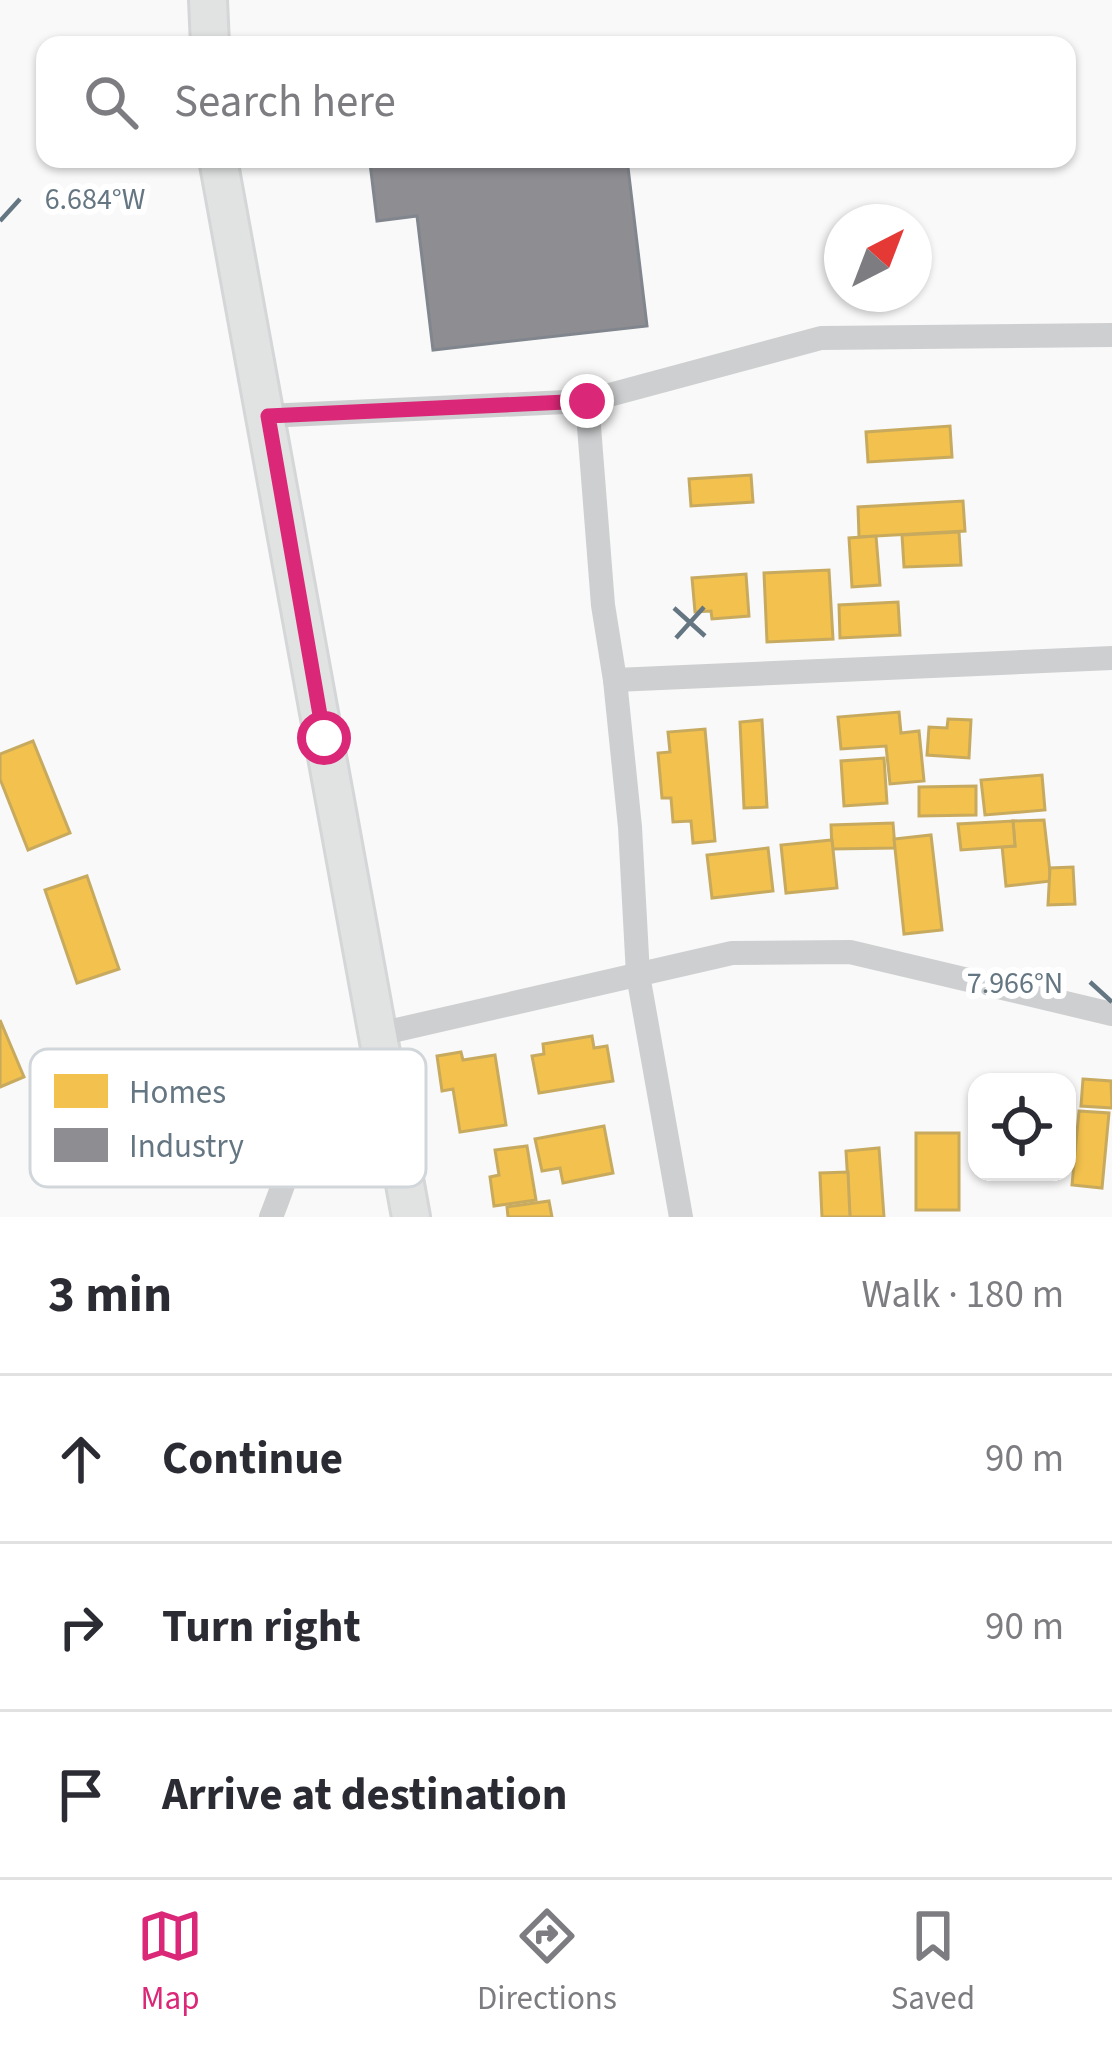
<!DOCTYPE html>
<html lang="en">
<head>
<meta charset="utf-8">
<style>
	:root { --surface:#fff; --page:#f7f7f7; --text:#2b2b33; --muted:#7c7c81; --line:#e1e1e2; --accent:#db2777 }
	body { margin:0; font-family:"Source Sans 3",sans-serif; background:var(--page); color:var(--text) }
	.controls { position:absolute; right:36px; bottom:36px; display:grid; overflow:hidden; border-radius:24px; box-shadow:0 3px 9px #0004 }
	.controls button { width:108px; height:108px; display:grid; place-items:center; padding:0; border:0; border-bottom:3px solid var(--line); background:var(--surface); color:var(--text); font:60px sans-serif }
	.compass { position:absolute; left:824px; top:204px; width:108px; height:108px; border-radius:50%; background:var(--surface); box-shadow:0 3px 9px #0004; rotate:42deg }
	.stop { position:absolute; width:36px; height:36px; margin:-27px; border:9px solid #db2777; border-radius:50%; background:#fff }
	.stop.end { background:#db2777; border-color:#fff; box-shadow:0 3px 12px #0008 }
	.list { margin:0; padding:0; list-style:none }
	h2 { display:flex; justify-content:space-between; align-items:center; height:156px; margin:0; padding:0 48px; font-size:51px }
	h2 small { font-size:39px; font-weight:400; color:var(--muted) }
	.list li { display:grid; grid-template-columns:78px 1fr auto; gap:36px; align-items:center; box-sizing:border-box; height:168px; padding:0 48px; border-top:3px solid var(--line) }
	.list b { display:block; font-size:45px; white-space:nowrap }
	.list em { font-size:39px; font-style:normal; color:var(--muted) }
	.icon { flex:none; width:66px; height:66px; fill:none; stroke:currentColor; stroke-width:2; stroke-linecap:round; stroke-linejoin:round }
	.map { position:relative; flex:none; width:1112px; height:1217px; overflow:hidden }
	.search { position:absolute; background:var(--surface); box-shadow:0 3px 9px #0004; left:36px; right:36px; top:36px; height:132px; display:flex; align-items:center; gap:30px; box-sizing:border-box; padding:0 42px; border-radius:24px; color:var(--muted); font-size:45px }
	.sheet { height:660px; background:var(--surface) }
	nav { display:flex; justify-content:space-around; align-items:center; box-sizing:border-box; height:168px; border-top:3px solid var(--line); background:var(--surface); font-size:33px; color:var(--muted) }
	nav a { display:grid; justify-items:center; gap:6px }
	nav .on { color:var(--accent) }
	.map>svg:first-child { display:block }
</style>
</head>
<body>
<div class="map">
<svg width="1112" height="1217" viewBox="0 0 1112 1217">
	<rect width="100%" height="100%" fill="#f9f9f9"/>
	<g fill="#f2c14e" stroke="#c8aa5e" stroke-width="3">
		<polygon points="950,426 952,457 868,462 866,432"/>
		<polygon points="751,475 753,502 691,506 689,479"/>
		<polygon points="963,501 965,531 859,537 858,507"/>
		<polygon points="959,532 961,565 904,567 902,535"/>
		<polygon points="876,536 880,585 852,587 849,538"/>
		<polygon points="829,570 833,639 767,642 764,573"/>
		<polygon points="746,574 749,616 712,619 711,611 695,612 692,578"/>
		<polygon points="898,602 900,635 840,638 839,605"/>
		<polygon points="899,712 901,733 919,731 924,781 890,784 886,746 841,749 838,717"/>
		<polygon points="948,719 971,720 969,758 927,755 929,727 947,728"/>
		<polygon points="762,720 767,807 744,808 740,722"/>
		<polygon points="705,729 715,841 693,843 691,821 673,822 671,798 662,798 658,753 670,752 668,732"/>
		<polygon points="33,741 70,833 28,850 0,779 0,754"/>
		<polygon points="884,758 887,803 844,806 841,761"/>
		<polygon points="1042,775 1045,810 985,815 981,780"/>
		<polygon points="976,786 976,815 919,816 919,787"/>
		<polygon points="1044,820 1051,881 1006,886 1002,846 1015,846 1013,821"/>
		<polygon points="1013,821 1015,846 961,850 958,824"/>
		<polygon points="893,823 895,848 832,849 831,825"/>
		<polygon points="931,835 942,930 904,934 894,839"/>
		<polygon points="832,840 837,888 786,893 781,845"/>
		<polygon points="768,848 773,891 712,898 707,855"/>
		<polygon points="1073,867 1075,904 1048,905 1050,868"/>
		<polygon points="87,876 119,969 77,983 45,890"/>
		<polygon points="0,1020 24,1077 0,1087"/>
		<polygon points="592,1036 594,1048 607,1046 613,1081 539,1093 532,1056 544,1054 543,1044"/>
		<polygon points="461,1052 463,1060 495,1055 506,1125 460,1132 453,1089 442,1091 437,1056"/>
		<polygon points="1083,1079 1111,1081 1112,1108 1081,1106"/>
		<polygon points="1079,1111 1109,1113 1102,1188 1072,1185"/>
		<polygon points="604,1126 613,1173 563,1183 560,1168 542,1171 535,1139"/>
		<rect x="916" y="1133" width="43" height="77"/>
		<polygon points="527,1146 536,1200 494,1206 490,1177 499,1175 495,1150"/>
		<polygon points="879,1148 884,1217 850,1217 846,1151"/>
		<polygon points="848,1172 850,1217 822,1217 820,1173"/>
		<polygon points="549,1201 552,1217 508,1217 507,1207"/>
	</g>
	<polygon fill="#8d8d92" stroke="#81868e" stroke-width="3" points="403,159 627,159 647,326 433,350 417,216 377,221 370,163"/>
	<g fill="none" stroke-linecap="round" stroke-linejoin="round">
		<g stroke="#d5d6d7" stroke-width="42">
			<g id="primary">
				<polyline points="208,0 210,45"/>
				<polyline points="218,159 411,1217"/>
			</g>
		</g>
		<g stroke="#cecfd0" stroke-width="24">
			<polyline points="587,401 603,605 615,680 630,827 638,975 681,1217"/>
			<polyline points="267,416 587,401 821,338 1112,335"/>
			<polyline points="615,680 1112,658"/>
			<polyline points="379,1034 732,953 850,952 1112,1014"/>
			<path d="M271 1217C300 1145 300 1098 392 1108"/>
		</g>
		<use href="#primary" stroke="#e1e2e2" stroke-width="36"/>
	</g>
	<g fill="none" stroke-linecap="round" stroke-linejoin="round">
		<polyline stroke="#db2777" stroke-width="15" points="324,738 268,416 587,401"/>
	</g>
	<path fill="none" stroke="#657683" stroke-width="4.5" d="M0 221 20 199M674 608 705 636M676 638 704 607M1090 982 1112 1002"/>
	<rect x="30" y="1049" width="396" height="138" rx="18" fill="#fff" stroke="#d1d6da" stroke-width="3"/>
	<rect x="54" y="1074" width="54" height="34" fill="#f2c14e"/>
	<rect x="54" y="1128" width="54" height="34" fill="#8d8d92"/>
	<g font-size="33" fill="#657683">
		<text x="129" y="1103">Homes</text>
		<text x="129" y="1157">Industry</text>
	</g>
	<g font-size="30" text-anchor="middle" fill="#657683" stroke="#fff" stroke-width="12" stroke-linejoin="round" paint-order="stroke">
		<text x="95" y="209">6.684°W</text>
		<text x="1015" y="993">7.966°N</text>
	</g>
</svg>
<div class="controls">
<button><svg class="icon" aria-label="locate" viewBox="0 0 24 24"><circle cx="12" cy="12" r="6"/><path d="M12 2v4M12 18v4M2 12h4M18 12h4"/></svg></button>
</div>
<svg class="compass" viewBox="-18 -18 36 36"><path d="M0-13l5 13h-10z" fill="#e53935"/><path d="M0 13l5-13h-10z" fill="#7c7c81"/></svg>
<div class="stop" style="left:324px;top:738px"></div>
<div class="stop end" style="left:587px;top:401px"></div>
<div class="search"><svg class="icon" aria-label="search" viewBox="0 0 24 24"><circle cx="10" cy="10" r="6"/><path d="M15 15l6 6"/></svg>Search here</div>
</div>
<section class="sheet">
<h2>3 min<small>Walk · 180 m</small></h2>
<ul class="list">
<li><svg class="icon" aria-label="ahead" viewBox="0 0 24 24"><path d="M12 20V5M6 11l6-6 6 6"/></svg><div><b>Continue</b></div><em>90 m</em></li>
<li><svg class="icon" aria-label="right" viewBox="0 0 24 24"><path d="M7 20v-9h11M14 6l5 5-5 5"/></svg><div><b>Turn right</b></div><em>90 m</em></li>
<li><svg class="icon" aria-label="arrive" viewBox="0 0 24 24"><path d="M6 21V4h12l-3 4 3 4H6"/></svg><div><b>Arrive at destination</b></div></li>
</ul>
</section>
<nav>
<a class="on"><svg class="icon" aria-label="map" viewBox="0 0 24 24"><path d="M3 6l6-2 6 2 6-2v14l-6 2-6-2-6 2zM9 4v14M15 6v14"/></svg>Map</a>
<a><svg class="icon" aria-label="directions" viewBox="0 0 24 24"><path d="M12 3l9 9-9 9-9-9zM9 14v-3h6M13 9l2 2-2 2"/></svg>Directions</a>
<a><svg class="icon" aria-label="saved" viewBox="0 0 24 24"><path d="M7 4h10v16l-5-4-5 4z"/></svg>Saved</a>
</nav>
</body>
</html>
